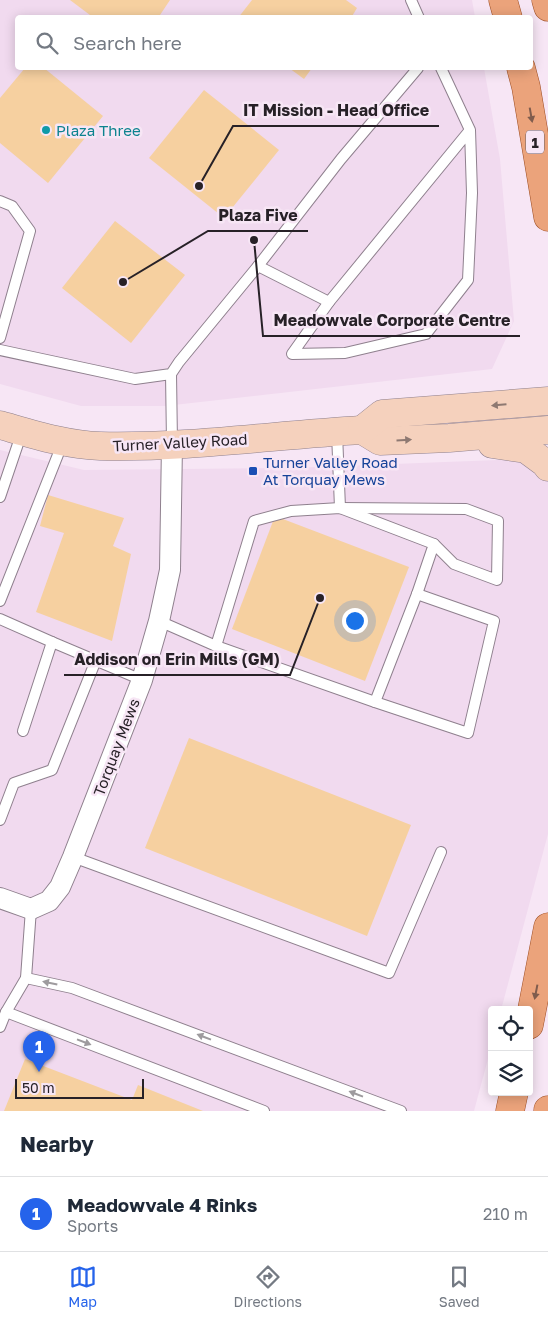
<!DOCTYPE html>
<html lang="en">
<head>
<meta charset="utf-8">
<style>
	:root { --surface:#fff; --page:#f6f6f7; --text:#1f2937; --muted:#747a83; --line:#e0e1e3; --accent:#2563eb }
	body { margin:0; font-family:"Golos Text",sans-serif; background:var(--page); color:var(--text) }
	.controls { position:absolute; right:15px; bottom:15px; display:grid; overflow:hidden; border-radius:5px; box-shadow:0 2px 12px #0003 }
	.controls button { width:45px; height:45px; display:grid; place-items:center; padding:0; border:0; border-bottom:1px solid var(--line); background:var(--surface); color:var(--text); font:25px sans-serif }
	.scale { position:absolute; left:15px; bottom:12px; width:129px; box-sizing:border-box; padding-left:5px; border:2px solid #272127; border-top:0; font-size:14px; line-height:18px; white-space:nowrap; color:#272127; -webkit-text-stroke:4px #f7e6f5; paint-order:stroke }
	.you { position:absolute; left:354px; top:620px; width:18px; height:18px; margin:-12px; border:4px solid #fff; border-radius:50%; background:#1a73e8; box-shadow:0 0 0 8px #1a73e833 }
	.badge { display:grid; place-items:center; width:32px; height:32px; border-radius:50%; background:var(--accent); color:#fff; font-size:16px; font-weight:700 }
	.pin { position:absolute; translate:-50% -41px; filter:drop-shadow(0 1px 2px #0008) }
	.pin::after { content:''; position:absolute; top:26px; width:18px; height:15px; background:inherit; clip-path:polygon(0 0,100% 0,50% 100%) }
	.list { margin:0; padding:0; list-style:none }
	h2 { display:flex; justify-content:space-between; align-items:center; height:65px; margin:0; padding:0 20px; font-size:21px }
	h2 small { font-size:16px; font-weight:400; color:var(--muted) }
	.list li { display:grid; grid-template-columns:32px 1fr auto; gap:15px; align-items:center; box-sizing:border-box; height:75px; padding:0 20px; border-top:1px solid var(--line) }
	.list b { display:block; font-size:19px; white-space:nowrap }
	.list p { margin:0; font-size:16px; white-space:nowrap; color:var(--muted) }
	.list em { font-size:16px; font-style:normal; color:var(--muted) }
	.icon { flex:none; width:28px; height:28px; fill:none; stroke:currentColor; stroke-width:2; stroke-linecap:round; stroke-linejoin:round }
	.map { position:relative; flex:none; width:548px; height:1111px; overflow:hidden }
	.search { position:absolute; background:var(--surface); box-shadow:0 2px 12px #0003; left:15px; right:15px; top:15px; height:55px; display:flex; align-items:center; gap:12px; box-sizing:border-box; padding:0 18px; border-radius:5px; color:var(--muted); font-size:19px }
	.sheet { height:140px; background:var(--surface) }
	nav { display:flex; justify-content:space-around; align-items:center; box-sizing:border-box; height:70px; border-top:1px solid var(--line); background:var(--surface); font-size:14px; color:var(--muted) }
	nav a { display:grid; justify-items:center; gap:2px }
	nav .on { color:var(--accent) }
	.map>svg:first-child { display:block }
</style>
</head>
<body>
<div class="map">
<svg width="548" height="1111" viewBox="0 0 548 1111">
	<rect width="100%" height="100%" fill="#f7e6f5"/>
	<g fill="#f1daef">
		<polygon points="0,0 472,0 475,17 18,18 18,68 484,68 500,159 514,321 492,369 165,406 81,406 0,384"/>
		<polygon points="0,450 84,470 291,468 525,459 548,481 548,834 501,1010 492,1010 492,1044 474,1111 0,1111"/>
	</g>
	<g fill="#f6d0a0">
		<polygon points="70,0 170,0 158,18 94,18"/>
		<polygon points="252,0 346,0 357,8 351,18 238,18"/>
		<polygon points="25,68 44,68 103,116 48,183 0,143 0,98"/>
		<polygon points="289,68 312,68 304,79"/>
		<polygon points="204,90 279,150 224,218 149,158"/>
		<polygon points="115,221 185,275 131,343 62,288"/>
		<polygon points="48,495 124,518 113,546 131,554 112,641 36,612 64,533 40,526"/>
		<polygon points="275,516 409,567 365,681 232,629"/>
		<polygon points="189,738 411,825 367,936 145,848"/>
		<polygon points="25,1059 132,1100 138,1085 203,1111 4,1111"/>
	</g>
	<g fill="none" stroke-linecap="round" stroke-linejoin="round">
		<g stroke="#8f808e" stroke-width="12">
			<g id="lane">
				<polyline points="411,0 419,18"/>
				<polyline points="441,68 470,130 472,193 468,280 426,334 345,353 292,354 329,302 470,130"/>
				<polyline points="0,201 12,206 30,231 0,338"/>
				<polyline points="258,266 341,159 418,68"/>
				<polyline points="0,350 135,379 171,374 179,362 258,266 329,302"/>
				<polyline points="171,374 172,443"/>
				<polyline points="337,433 340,508 434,544 417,594 375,702"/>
				<polyline points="0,497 22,432"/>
				<polyline points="0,601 63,442"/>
				<polyline points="0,619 52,642"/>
				<polyline points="159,621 216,646 254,521 291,511 340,508 466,509 498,521 497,580 454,564 434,544"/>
				<polyline points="216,646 375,702 468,733 494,621 417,594"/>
				<polyline points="23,731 52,642 142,680"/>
				<polyline points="0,820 14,783 52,770 96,660"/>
				<polyline points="73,857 389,973 441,852"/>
				<polyline points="26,978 72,988 401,1111"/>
				<polyline points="6,1012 264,1111"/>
				<polyline points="0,1027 6,1012 26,978 31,909"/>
			</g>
		</g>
		<g stroke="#8f808e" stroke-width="22">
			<polyline id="street" points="0,898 31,909 49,901 60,887 73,857 142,680 159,621 170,570 172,444"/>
		</g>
		<g stroke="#8f808e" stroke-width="29">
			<g id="secondary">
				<path d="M0 425C32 434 66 445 100 446 187 448 275 435 362 430L380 441 449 438 548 430"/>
				<polyline points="362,430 382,414 548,401"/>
				<polyline points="492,444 526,449 545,463 548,467"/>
			</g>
		</g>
		<g stroke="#9d4e24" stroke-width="29">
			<g id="primary">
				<polyline points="503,0 508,18"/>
				<polyline points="546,0 548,7"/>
				<polyline points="521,68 526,87 548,217"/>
				<polyline points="529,1025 548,927"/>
				<polyline points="510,1111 514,1092"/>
				<polyline points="548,1111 548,1110"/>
			</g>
		</g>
		<use href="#lane" stroke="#fff" stroke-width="10"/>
		<use href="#street" stroke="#fff" stroke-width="20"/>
		<use href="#secondary" stroke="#f5d1bd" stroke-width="28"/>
		<use href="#primary" stroke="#eba37b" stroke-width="28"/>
	</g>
	<defs><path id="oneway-solid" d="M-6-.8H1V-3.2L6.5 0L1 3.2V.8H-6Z" transform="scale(1.25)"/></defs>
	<g fill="#7f5c4d">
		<use href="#oneway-solid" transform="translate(531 115) rotate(80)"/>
		<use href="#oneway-solid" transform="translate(536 992) rotate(101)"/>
	</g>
	<g fill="#8e7972">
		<use href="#oneway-solid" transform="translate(499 405) rotate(175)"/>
		<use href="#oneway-solid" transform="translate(404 440) rotate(-3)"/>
	</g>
	<g fill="#9e9b9e">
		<use href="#oneway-solid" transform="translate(50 983) rotate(-168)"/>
		<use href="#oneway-solid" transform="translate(204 1037) rotate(-159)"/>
		<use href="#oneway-solid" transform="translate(84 1042) rotate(21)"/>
		<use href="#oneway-solid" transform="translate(356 1094) rotate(-159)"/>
	</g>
	<circle fill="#0f9aa8" stroke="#f7e6f5" stroke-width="2" cx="46" cy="130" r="5"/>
	<rect fill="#1a4fb4" stroke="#f7e6f5" stroke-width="2" x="248" y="466" width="10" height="10" rx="2.5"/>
	<g text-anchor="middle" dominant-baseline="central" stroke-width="5" stroke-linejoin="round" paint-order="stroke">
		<rect fill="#f7e6f5" stroke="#655c65" stroke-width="1" x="526" y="130.5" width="18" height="23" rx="4"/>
		<g font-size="14" font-weight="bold" fill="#272127">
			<text x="535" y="142">1</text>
		</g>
		<g font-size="15" fill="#0d838f" stroke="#f7e6f5" text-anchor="start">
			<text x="56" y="130">Plaza Three</text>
		</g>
		<g font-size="15" fill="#272127" stroke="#f7e6f5">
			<text transform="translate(180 442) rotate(-3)">Turner Valley Road</text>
			<text transform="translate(116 747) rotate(-69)">Torquay Mews</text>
		</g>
		<g font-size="15" fill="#164399" stroke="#f7e6f5" text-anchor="start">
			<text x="263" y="462">Turner Valley Road<tspan x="263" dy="17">At Torquay Mews</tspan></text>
		</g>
	</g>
	<path fill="none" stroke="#272127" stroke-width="2" d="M199 186L233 126H439M123 282L208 231H308M254 240L263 336H520M320 598L290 675H64"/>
	<g fill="#272127" stroke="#f7e6f5" stroke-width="2">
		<circle cx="199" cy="186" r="5"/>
		<circle cx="123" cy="282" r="5"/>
		<circle cx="254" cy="240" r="5"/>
		<circle cx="320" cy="598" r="5"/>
	</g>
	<g font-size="16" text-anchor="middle" font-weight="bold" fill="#272127" stroke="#f7e6f5" stroke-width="5" stroke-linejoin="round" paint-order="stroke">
		<text x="336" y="116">IT Mission - Head Office</text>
		<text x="258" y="221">Plaza Five</text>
		<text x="392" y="326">Meadowvale Corporate Centre</text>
		<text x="177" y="665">Addison on Erin Mills (GM)</text>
	</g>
</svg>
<div class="controls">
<button><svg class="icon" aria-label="locate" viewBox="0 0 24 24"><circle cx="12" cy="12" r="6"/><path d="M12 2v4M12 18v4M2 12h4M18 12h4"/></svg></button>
<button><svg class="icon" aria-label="layers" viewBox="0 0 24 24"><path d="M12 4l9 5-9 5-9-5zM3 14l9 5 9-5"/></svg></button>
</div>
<div class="scale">50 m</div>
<div class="you"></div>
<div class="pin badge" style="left:39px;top:1072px">1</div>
<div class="search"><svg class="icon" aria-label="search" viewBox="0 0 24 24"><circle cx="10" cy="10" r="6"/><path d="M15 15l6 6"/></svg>Search here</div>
</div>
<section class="sheet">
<h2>Nearby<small></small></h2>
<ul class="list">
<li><span class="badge">1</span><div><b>Meadowvale 4 Rinks</b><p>Sports</p></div><em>210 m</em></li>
</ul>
</section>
<nav>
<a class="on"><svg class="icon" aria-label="map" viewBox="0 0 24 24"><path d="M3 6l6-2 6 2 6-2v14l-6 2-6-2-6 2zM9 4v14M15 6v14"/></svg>Map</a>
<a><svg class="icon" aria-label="directions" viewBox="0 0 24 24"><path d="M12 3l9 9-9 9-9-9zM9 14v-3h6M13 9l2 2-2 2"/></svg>Directions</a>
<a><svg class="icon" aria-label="saved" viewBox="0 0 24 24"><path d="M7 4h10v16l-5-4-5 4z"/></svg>Saved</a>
</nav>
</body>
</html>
